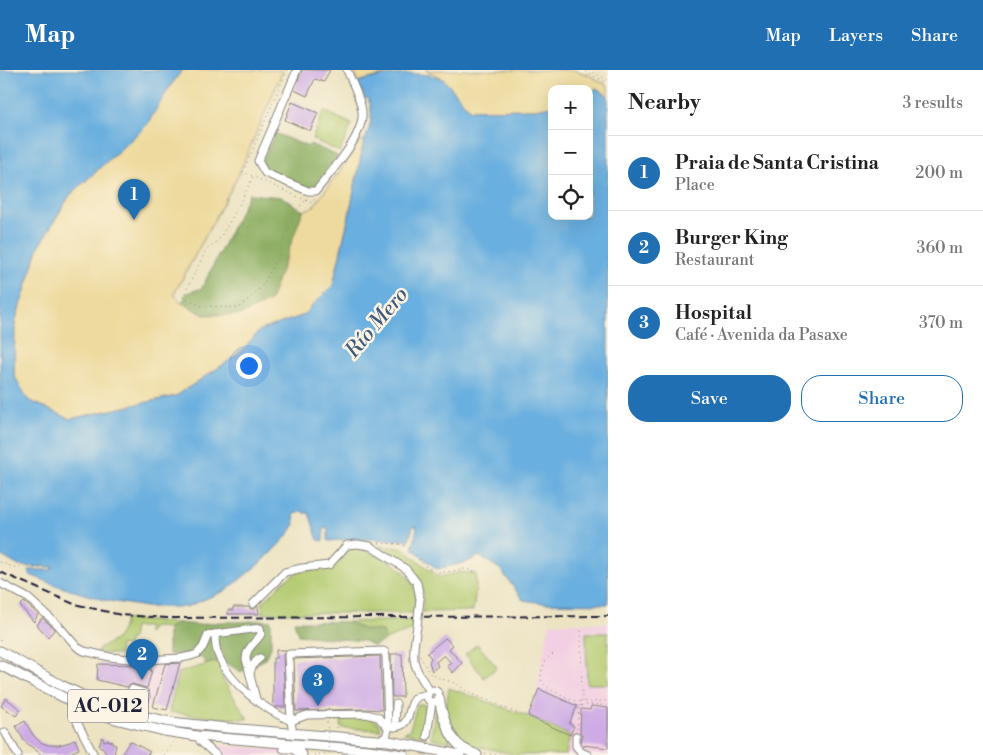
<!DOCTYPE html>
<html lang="en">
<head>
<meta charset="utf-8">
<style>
	:root { --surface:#fff; --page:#f2f2f2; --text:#222; --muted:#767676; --line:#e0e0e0; --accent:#1f6fb2 }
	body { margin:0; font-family:"Libre Bodoni",serif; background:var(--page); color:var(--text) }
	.controls { position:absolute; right:15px; top:15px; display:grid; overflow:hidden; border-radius:10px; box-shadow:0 5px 20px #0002 }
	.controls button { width:45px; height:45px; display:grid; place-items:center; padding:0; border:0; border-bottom:1px solid var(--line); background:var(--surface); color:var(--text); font:25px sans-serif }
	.you { position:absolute; left:248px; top:295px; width:18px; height:18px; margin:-12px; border:4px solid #fff; border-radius:50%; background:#1a73e8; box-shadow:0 0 0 8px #1a73e833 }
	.badge { display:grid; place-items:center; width:32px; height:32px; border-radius:50%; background:var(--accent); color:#fff; font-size:16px; font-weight:700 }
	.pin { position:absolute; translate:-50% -41px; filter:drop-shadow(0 1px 2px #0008) }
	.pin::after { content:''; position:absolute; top:26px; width:18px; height:15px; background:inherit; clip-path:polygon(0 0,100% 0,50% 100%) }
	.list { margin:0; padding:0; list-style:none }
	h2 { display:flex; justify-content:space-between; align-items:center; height:65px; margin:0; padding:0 20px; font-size:21px }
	h2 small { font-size:16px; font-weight:400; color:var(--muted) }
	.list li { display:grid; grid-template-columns:32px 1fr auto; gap:15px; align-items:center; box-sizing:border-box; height:75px; padding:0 20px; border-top:1px solid var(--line) }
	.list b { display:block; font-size:19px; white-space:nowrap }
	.list p { margin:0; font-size:16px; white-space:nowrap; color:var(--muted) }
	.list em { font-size:16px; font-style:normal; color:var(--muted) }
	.actions { display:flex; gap:10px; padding:15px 20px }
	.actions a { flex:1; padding:11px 0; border:1px solid var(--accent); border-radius:20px; text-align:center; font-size:18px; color:var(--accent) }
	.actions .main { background:var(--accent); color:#fff }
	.icon { flex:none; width:28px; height:28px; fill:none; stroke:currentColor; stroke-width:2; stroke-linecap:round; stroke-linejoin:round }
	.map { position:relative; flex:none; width:608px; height:685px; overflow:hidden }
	header { display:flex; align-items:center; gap:30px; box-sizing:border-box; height:70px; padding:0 25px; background:var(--accent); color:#fff }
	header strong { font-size:24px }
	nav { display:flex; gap:28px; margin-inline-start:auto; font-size:18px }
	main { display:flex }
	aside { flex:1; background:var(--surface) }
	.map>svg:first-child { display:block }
</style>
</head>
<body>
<header>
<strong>Map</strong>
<nav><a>Map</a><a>Layers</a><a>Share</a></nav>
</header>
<main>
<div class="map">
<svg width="608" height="685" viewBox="0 0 608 685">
	<rect width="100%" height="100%" fill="#fcf5e5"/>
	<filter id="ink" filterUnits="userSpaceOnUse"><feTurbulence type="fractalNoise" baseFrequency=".02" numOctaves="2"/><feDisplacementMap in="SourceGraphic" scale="10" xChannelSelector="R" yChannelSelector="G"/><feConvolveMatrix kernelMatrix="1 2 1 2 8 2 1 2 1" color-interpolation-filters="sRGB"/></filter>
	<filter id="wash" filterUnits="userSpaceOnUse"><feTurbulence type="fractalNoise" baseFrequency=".0096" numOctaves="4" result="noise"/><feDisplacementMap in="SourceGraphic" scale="20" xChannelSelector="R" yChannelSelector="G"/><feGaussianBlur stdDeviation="1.12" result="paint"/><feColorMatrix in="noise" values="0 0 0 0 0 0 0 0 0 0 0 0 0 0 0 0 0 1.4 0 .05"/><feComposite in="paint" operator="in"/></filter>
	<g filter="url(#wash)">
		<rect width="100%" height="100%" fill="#ece3c2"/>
		<g fill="#f2cfe2">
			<polygon points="550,553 608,553 608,685 566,685 570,665 528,646 539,619 536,617"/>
			<polygon points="163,590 161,598 162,599 162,602 151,639 123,631 137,591"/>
			<polygon points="216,675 290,680 291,685 220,685 214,679"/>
		</g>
		<g fill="#b2ca6f" stroke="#6a7655">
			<polygon points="324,41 352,54 340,82 312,69"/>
			<path d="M379 476 402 478 439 507 460 502 476 504V518L473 541 422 542C423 536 424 529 423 523 420 497 399 489 379 476Z"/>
			<path d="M357 477C380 486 414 498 416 527 416 532 414 538 413 543H262L263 532 284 511 298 502 330 498 340 489 348 479Z"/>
			<path d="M125 549 179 553 168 558 158 557 151 558 148 563 147 557H134L132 569 129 570 128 576 120 575 119 585 97 582 98 579C115 570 121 569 125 549Z"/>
			<polygon points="413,550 412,560 385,570 383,561 365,560 347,552"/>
			<polygon points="586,563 608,563 608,614 587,614"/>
			<polygon points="477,574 497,597 484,608 465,584"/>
			<polygon points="218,591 223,610 248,649 215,648 169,642 178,603"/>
			<polygon points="449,618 528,646 570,665 566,685 517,685 462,673 453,660 446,637"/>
			<polygon points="419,634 423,634 425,637 423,666 404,663 410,659 417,635"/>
			<polygon points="438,636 451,672 431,668 435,640"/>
			<path d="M341 648C355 648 378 643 381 660L341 658Z"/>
		</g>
		<g fill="#8dae62" stroke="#58684e">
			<polygon points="275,63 308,77 310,74 338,86 317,116 311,118 304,117 265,100 262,91"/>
			<polygon points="249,124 282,127 303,141 270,231 241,245 204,245 182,233 187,223 202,218"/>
			<polygon points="261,550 271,551 271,577 264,590 250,596 241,602 230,595 218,591 205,594 204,590 197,584 168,584 168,558 179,553 198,555 220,552 243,552"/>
			<polygon points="294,551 347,552 365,560 383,561 385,570 374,576 364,571 298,565"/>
		</g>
		<g fill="#eeda9e" stroke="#887e6c">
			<polygon points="182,0 283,0 237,108 174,224 182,233 204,245 241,245 270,231 303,141 313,137 349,89 360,70 364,71 350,141 333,215 302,246 260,260 239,284 176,326 70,349 27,330 14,305 15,252 39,176 70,125 98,100 169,18"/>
			<polygon points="354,0 400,0 358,12"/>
			<polygon points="425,0 573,0 587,4 608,16 608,26 596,18 589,27 589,19 552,19 552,36 535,39 470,40 441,7"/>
		</g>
		<path fill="#69afdf" stroke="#46688d" d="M0 0H182L169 18 146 56 70 125 39 176 15 252 14 305 28 330 70 349 176 326 239 284 260 260 302 246 333 215 350 141 364 71C371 57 374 44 368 28L365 29 358 12C381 5 420 0 441 8 451 16 461 30 470 40L535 39 552 36V146H589V27L596 18 608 26V534L543 533 523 530 500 499 479 486 467 492 437 499 413 479 417 456H413L409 470 354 469 328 471V458H324L323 471 318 470 309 443H304L303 441 294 444 295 454 288 465 265 489 227 520 186 537H146L104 530 61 517 30 505 29 500H52V497L19 496 0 485Z"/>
		<g id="blocks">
			<g fill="#ceabe5">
				<polygon points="302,0 330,0 324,12 315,9 307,26 294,20"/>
				<polygon points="292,32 318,43 310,61 285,50"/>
				<polygon points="24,532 38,544 34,552 20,536"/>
				<polygon points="258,536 259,544 228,544 228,540 233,540 233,537 248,537 251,539 254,539"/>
				<polygon points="42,548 55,559 48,567 37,555"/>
				<polygon points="445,568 453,575 449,579 462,593 453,603 447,596 451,593 444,585 436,592 438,596 432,601 429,592 431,588 427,583"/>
				<polygon points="276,580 286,580 283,585 285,637 275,637 273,635 273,588 276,588"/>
				<polygon points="391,584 402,584 403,627 392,627"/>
				<polygon points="380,586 382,640 366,639 296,641 294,589"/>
				<polygon points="180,593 167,640 153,637 165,594"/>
				<polygon points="98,594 137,595 152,600 147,618 132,614 127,617 97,610"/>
				<polygon points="539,619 577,636 569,654 574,656 570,665 528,646"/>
				<polygon points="6,628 21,640 16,646 1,636"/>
				<polygon points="591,636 608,638 608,678 582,675 581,674 582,666 580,662 581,639 590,640"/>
				<polygon points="25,651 33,665 40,672 48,675 59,675 70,672 75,669 79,679 65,685 42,685 24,671 22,667 16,656"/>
				<polygon points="102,667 104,671 107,670 113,672 112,674 116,675 114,685 107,685 102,677 99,676"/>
				<polygon points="130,671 150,682 147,685 121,685"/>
			</g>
		</g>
	</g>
	<g filter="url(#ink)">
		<use href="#blocks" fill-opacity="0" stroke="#87827e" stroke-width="1"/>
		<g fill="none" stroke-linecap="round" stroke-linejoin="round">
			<polyline stroke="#c4bca7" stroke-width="7" stroke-dasharray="7 3.5" stroke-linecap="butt" points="424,685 427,666"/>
			<g stroke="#87827e" stroke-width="9">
				<g id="minor">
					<path d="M297 0 258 91 265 103 308 121H316C331 101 365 66 362 41 360 27 352 13 347 0"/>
					<path d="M0 513 28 528 58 555 77 577 84 581 110 587 129 589 145 590 181 588 191 586 197 584 203 577 208 565 215 564C215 571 215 579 219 587 231 615 264 639 291 651L307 645 366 644 378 647 386 656C417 662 403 634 419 626 420 626 427 624 428 624"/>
					<polyline points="253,534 285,502 302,498 329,495 347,475 357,474 370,476 406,499 417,513 420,529"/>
					<path d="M417 556C412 589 410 593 430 621"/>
					<path d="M215 564 260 558 261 564C256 573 246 577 246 589L256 629"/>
					<path d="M250 604C251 597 254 592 260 588"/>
					<circle cx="433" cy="626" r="6"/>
					<polyline points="131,630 128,626 132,619 145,623 146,627 144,633"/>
					<polyline points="127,642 131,630 144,633 142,646"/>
					<polyline points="77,652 94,685"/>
					<polyline points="395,657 396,634"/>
					<polyline points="5,662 18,685"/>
					<polyline points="293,664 291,651 288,585 290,584 383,581 385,582 386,587 388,660 386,667 379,670"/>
					<polyline points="427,666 432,632"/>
					<polyline points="576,666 576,676 581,682 588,685"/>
					<polyline points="200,671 216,685"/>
				</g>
			</g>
			<g stroke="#87827e" stroke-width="11">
				<g id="major">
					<polyline points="0,581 61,615 97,632 142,646 171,652 227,658 389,671 460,685"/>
					<polyline points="0,595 41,616 87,639 115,649 164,661 197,666 369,680 404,685"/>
					<path d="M439 628C441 642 448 665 459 675 464 680 471 682 477 685"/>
					<polyline points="284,678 293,678 302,685"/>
				</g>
			</g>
			<g stroke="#87827e" stroke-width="1" stroke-dasharray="1 4" stroke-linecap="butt">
				<polyline points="287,0 243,102 312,133 316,127"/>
				<polyline points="581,0 587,2 608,13"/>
				<polyline points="589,0 608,10"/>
				<polyline points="253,107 236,141 218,171 206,180 183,227 202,236 239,238 262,216 278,187 293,144 305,131"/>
				<polyline points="379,473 400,474 407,477 425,496 436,502 446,502 465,499 478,502"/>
				<polyline points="0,492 13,497 52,498"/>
				<polyline points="0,570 0,571"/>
				<path d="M553 584C546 588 544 593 542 600 541 604 541 608 542 612 546 618 565 628 572 630 583 633 597 631 608 631"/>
				<polyline points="420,586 429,603 441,609 456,613 466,621 517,643"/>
				<polyline points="579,636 582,631 581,557"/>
				<polyline points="337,658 337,651"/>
				<polyline points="577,659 579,636 592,634 608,636"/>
				<polyline points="485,683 497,685"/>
				<polyline points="164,685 174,671"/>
			</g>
			<use href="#minor" stroke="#fff" stroke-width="7"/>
			<use href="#major" stroke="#fff" stroke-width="9"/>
			<polyline stroke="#22223b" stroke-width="2" stroke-dasharray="8 4" stroke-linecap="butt" points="0,502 74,534 121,545 167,548 608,546"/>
			<g stroke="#87827e" stroke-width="9" stroke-linecap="butt">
				<polyline id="minor-bridge" points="417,556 420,529"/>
			</g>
			<polyline stroke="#87827e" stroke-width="1" stroke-dasharray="1 4" stroke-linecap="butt" points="314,685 329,683 327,649 337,649"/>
			<use href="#minor-bridge" stroke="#fff" stroke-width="7"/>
		</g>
	</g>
	<g text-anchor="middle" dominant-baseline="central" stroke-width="5" stroke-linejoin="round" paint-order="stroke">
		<rect fill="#fcf5e5" stroke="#63616e" stroke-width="1" x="68" y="619.5" width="80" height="33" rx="4"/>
		<g font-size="19" font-weight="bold" fill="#22223b">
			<text x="108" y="636">AC-012</text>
		</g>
		<g font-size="21" font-style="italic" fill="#3e5a7d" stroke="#fcf5e5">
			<text transform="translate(377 253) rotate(-50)">Río Mero</text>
		</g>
	</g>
</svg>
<div class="controls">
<button>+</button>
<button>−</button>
<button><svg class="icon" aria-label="locate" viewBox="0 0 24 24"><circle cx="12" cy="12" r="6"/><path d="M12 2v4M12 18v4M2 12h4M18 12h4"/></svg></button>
</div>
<div class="you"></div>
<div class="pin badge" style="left:134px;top:150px">1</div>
<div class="pin badge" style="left:142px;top:610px">2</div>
<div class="pin badge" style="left:318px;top:636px">3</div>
</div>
<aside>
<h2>Nearby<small>3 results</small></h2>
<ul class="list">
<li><span class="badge">1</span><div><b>Praia de Santa Cristina</b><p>Place</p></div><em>200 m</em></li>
<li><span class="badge">2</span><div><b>Burger King</b><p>Restaurant</p></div><em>360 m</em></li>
<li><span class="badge">3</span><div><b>Hospital</b><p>Café · Avenida da Pasaxe</p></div><em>370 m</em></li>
</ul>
<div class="actions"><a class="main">Save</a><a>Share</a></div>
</aside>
</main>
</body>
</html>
